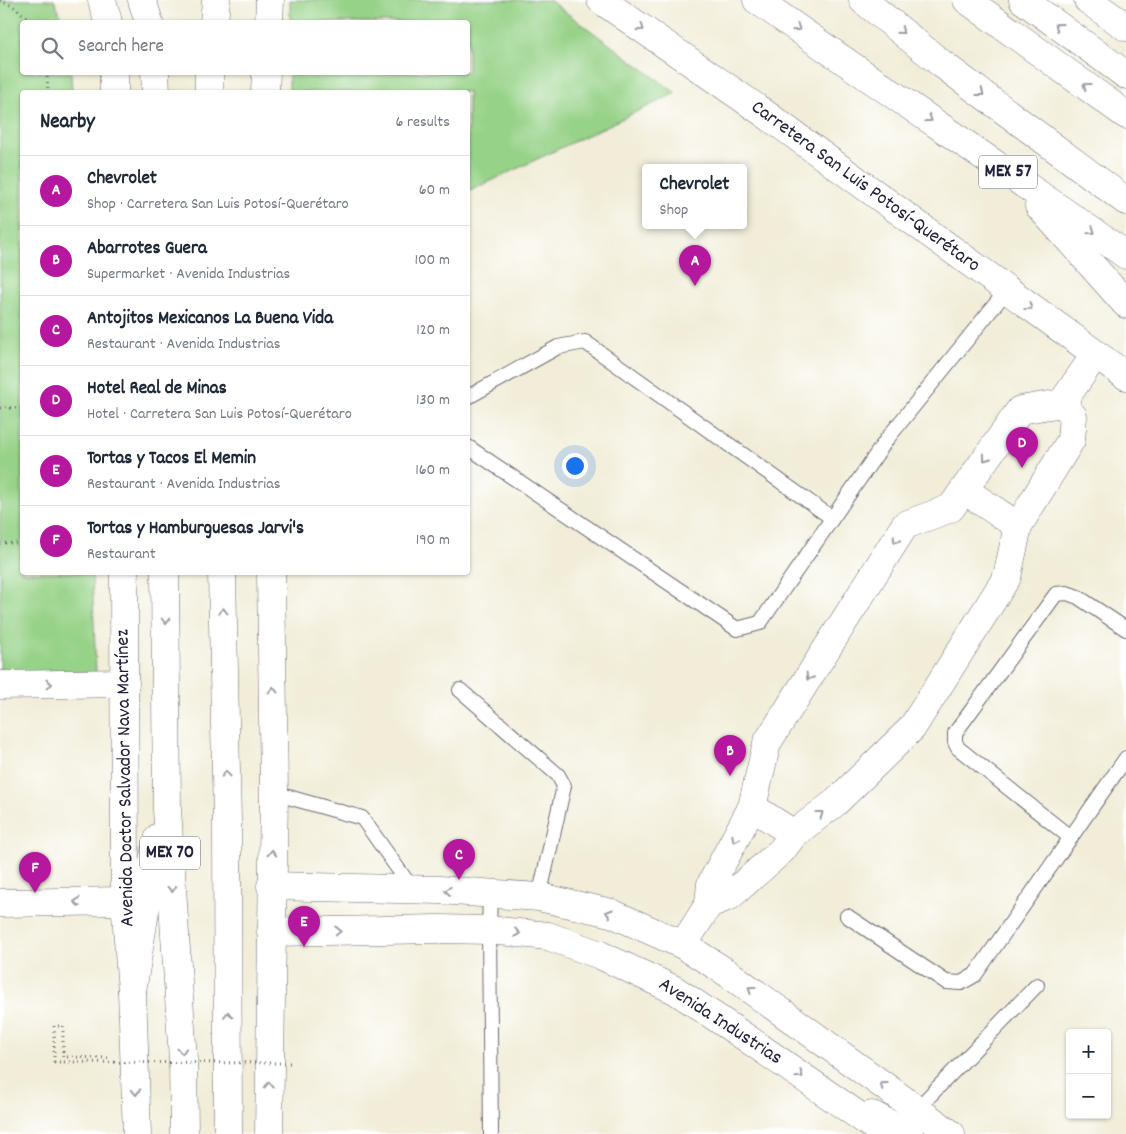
<!DOCTYPE html>
<html lang="en">
<head>
<meta charset="utf-8">
<style>
	:root { --surface:#fff; --page:#f6f6f7; --text:#1f2937; --muted:#747a83; --line:#e0e1e3; --accent:#b5179e }
	body { margin:0; font-family:Dekko,sans-serif; background:var(--page); color:var(--text) }
	.controls { position:absolute; right:15px; bottom:15px; display:grid; overflow:hidden; border-radius:5px; box-shadow:0 1px 4px #0004 }
	.controls button { width:45px; height:45px; display:grid; place-items:center; padding:0; border:0; border-bottom:1px solid var(--line); background:var(--surface); color:var(--text); font:25px sans-serif }
	.you { position:absolute; left:574px; top:465px; width:18px; height:18px; margin:-12px; border:4px solid #fff; border-radius:50%; background:#1a73e8; box-shadow:0 0 0 8px #1a73e833 }
	.badge { display:grid; place-items:center; width:32px; height:32px; border-radius:50%; background:var(--accent); color:#fff; font-size:16px; font-weight:700 }
	.pin { position:absolute; translate:-50% -41px; filter:drop-shadow(0 1px 2px #0008) }
	.pin::after { content:''; position:absolute; top:26px; width:18px; height:15px; background:inherit; clip-path:polygon(0 0,100% 0,50% 100%) }
	.popup { position:absolute; left:642px; top:164px; width:105px; height:65px; box-sizing:border-box; display:grid; place-content:center; border-radius:5px; background:var(--surface); filter:drop-shadow(0 1px 4px #0005); font-size:16px; white-space:nowrap; color:var(--muted) }
	.popup b { font-size:19px; color:var(--text) }
	.popup::after { content:''; position:absolute; left:50%; top:100%; margin-left:-10px; border:10px solid transparent; border-top-color:var(--surface) }
	.list { margin:0; padding:0; list-style:none }
	h2 { display:flex; justify-content:space-between; align-items:center; height:65px; margin:0; padding:0 20px; font-size:21px }
	h2 small { font-size:16px; font-weight:400; color:var(--muted) }
	.list li { display:grid; grid-template-columns:32px 1fr auto; gap:15px; align-items:center; box-sizing:border-box; height:70px; padding:0 20px; border-top:1px solid var(--line) }
	.list b { display:block; font-size:19px; white-space:nowrap }
	.list p { margin:0; font-size:16px; white-space:nowrap; color:var(--muted) }
	.list em { font-size:16px; font-style:normal; color:var(--muted) }
	.icon { flex:none; width:28px; height:28px; fill:none; stroke:currentColor; stroke-width:2; stroke-linecap:round; stroke-linejoin:round }
	.map { position:relative; flex:none; width:1126px; height:1134px; overflow:hidden }
	.search { position:absolute; background:var(--surface); box-shadow:0 1px 4px #0004; left:20px; top:20px; width:450px; height:55px; display:flex; align-items:center; gap:12px; box-sizing:border-box; padding:0 18px; border-radius:5px; color:var(--muted); font-size:19px }
	.panel { position:absolute; background:var(--surface); box-shadow:0 1px 4px #0004; left:20px; top:90px; width:450px; height:485px; border-radius:5px }
	.map>svg:first-child { display:block }
</style>
</head>
<body>
<div class="map">
<svg width="1126" height="1134" viewBox="0 0 1126 1134">
	<rect width="100%" height="100%" fill="#fff"/>
	<filter id="ink" filterUnits="userSpaceOnUse"><feTurbulence type="fractalNoise" baseFrequency=".02" numOctaves="2"/><feDisplacementMap in="SourceGraphic" scale="10" xChannelSelector="R" yChannelSelector="G"/><feConvolveMatrix kernelMatrix="1 2 1 2 8 2 1 2 1" color-interpolation-filters="sRGB"/></filter>
	<filter id="wash" filterUnits="userSpaceOnUse"><feTurbulence type="fractalNoise" baseFrequency=".0096" numOctaves="4" result="noise"/><feDisplacementMap in="SourceGraphic" scale="20" xChannelSelector="R" yChannelSelector="G"/><feGaussianBlur stdDeviation="1.12" result="paint"/><feColorMatrix in="noise" values="0 0 0 0 0 0 0 0 0 0 0 0 0 0 0 0 0 1.4 0 .05"/><feComposite in="paint" operator="in"/></filter>
	<g filter="url(#wash)">
		<rect width="100%" height="100%" fill="#f1edd8"/>
		<g fill="#96d287" stroke="#5c7a61">
			<polygon points="0,0 54,0 63,22 22,22 22,72 71,73 72,92 22,92 22,572 92,573 96,673 0,672"/>
			<polygon points="290,0 549,0 676,93 468,192 468,92 289,92 289,73 468,72 468,22 290,22"/>
		</g>
	</g>
	<g filter="url(#ink)">
		<g fill="none" stroke-linecap="round" stroke-linejoin="round">
			<g stroke="#6a6972" stroke-width="16">
				<g id="lane">
					<polyline points="468,397 558,347 585,342 832,518"/>
					<polyline points="468,447 737,629 760,623 887,439 1007,290"/>
					<polyline points="460,690 558,775 564,786 539,897"/>
					<polyline points="274,793 362,818 413,890"/>
					<polyline points="1071,838 958,748 955,742 955,733 1056,594 1067,593 1078,597 1126,629"/>
					<polyline points="490,893 489,930 491,1134"/>
					<polyline points="847,916 946,982 961,983 975,975 1126,758"/>
					<polyline points="917,1109 1037,985"/>
				</g>
			</g>
			<g stroke="#6a6972" stroke-width="29">
				<g id="street">
					<polyline points="1062,403 1073,416 1071,440 1018,526 1007,577 912,728 836,802 794,834 782,850 730,896 709,904 711,884 752,807 767,743 905,525 951,508 1020,410 1062,403 1095,355"/>
					<polyline points="964,490 1018,526"/>
					<polyline points="0,685 125,683"/>
					<polyline points="752,807 794,834"/>
					<polyline points="0,903 125,901"/>
					<polyline points="683,945 709,904"/>
				</g>
			</g>
			<g stroke="#6a6972" stroke-width="29">
				<g id="secondary">
					<polyline points="102,0 108,22"/>
					<polyline points="601,0 764,113 1126,376"/>
					<polyline points="1088,0 1126,27"/>
					<polyline points="269,22 270,0"/>
					<polyline points="114,72 114,92"/>
					<polyline points="265,92 266,72"/>
					<polyline points="124,572 125,901 132,991 137,1134"/>
					<polyline points="271,886 439,890 539,897 611,913 683,945 726,972 951,1134"/>
					<polyline points="271,932 439,929 489,930 548,936 600,955 675,990 742,1035 885,1134"/>
					<polyline points="872,1115 909,1134"/>
					<polyline points="269,1134 274,793 271,572"/>
				</g>
			</g>
			<g stroke="#6a6972" stroke-width="29">
				<g id="highway">
					<polyline points="142,0 149,22"/>
					<path d="M757 0C879 86 1004 169 1126 255"/>
					<polyline points="863,0 942,64 1126,201"/>
					<polyline points="967,0 1126,115"/>
					<polyline points="1023,0 1126,75"/>
					<polyline points="214,22 216,0"/>
					<polyline points="155,72 156,92"/>
					<polyline points="209,72 209,92"/>
					<polyline points="1039,206 1126,304"/>
					<polyline points="165,572 167,809 183,1060 184,1134"/>
					<polyline points="222,572 227,822 228,1134"/>
					<polyline points="132,991 154,856 159,837"/>
				</g>
			</g>
			<g stroke="#6a6972" stroke-width="3" stroke-dasharray="1 4" stroke-linecap="butt">
				<polyline points="0,1 13,6 32,22"/>
				<polyline points="47,72 48,92"/>
				<polyline points="0,408 22,408"/>
				<polyline points="0,543 22,543"/>
				<polyline points="54,1062 54,1026 63,1026 63,1057 109,1058"/>
			</g>
			<use href="#lane" stroke="#fff" stroke-width="14"/>
			<use href="#street" stroke="#fff" stroke-width="28"/>
			<use href="#secondary" stroke="#fff" stroke-width="28"/>
			<use href="#highway" stroke="#fff" stroke-width="28"/>
			<polyline stroke="#6a6972" stroke-width="3" stroke-dasharray="1 4" stroke-linecap="butt" points="54,1062 293,1063"/>
		</g>
		<defs><path id="oneway-chevron" d="M-2-3.5L2.5 0L-2 3.5" fill="none" stroke-width="1.6" stroke-linecap="round" stroke-linejoin="round" transform="scale(1.25)"/></defs>
		<g stroke="#9c9ca7">
			<use href="#oneway-chevron" transform="translate(1058 26) rotate(-144)"/>
			<use href="#oneway-chevron" transform="translate(641 28) rotate(35)"/>
			<use href="#oneway-chevron" transform="translate(797 28) rotate(35)"/>
			<use href="#oneway-chevron" transform="translate(901 31) rotate(39)"/>
			<use href="#oneway-chevron" transform="translate(1086 86) rotate(-144)"/>
			<use href="#oneway-chevron" transform="translate(981 93) rotate(37)"/>
			<use href="#oneway-chevron" transform="translate(929 119) rotate(34)"/>
			<use href="#oneway-chevron" transform="translate(1092 231) rotate(35)"/>
			<use href="#oneway-chevron" transform="translate(1029 307) rotate(36)"/>
			<use href="#oneway-chevron" transform="translate(986 458) rotate(125)"/>
			<use href="#oneway-chevron" transform="translate(896 540) rotate(122)"/>
			<use href="#oneway-chevron" transform="translate(223 611) rotate(-91)"/>
			<use href="#oneway-chevron" transform="translate(166 621) rotate(90)"/>
			<use href="#oneway-chevron" transform="translate(809 677) rotate(122)"/>
			<use href="#oneway-chevron" transform="translate(49 684) rotate(-1)"/>
			<use href="#oneway-chevron" transform="translate(273 690) rotate(-91)"/>
			<use href="#oneway-chevron" transform="translate(226 774) rotate(-91)"/>
			<use href="#oneway-chevron" transform="translate(820 814) rotate(-37)"/>
			<use href="#oneway-chevron" transform="translate(735 839) rotate(118)"/>
			<use href="#oneway-chevron" transform="translate(272 853) rotate(-88)"/>
			<use href="#oneway-chevron" transform="translate(172 889) rotate(86)"/>
			<use href="#oneway-chevron" transform="translate(448 891) rotate(-177)"/>
			<use href="#oneway-chevron" transform="translate(77 902) rotate(180)"/>
			<use href="#oneway-chevron" transform="translate(609 913) rotate(-163)"/>
			<use href="#oneway-chevron" transform="translate(338 931) rotate(-1)"/>
			<use href="#oneway-chevron" transform="translate(517 933) rotate(7)"/>
			<use href="#oneway-chevron" transform="translate(751 989) rotate(-144)"/>
			<use href="#oneway-chevron" transform="translate(228 1015) rotate(-90)"/>
			<use href="#oneway-chevron" transform="translate(182 1051) rotate(86)"/>
			<use href="#oneway-chevron" transform="translate(800 1075) rotate(35)"/>
			<use href="#oneway-chevron" transform="translate(269 1085) rotate(-90)"/>
			<use href="#oneway-chevron" transform="translate(883 1085) rotate(-144)"/>
			<use href="#oneway-chevron" transform="translate(136 1092) rotate(88)"/>
		</g>
	</g>
	<g text-anchor="middle" dominant-baseline="central" stroke-width="4" stroke-linejoin="round" paint-order="stroke">
		<g fill="#fff" stroke="#646476" stroke-width="1">
			<rect x="979" y="155.5" width="58" height="33" rx="4"/>
			<rect x="140" y="836.5" width="60" height="33" rx="4"/>
		</g>
		<g font-size="19" font-weight="bold" fill="#22223b">
			<text x="1008" y="172">MEX 57</text>
			<text x="170" y="853">MEX 70</text>
		</g>
		<g font-size="20" fill="#22223b" stroke="#fff">
			<text transform="translate(865 187) rotate(36)">Carretera San Luis Potosí-Querétaro</text>
			<text transform="translate(126 778) rotate(-91)">Avenida Doctor Salvador Nava Martínez</text>
			<text transform="translate(720 1022) rotate(33)">Avenida Industrias</text>
		</g>
	</g>
</svg>
<div class="controls">
<button>+</button>
<button>−</button>
</div>
<div class="you"></div>
<div class="pin badge" style="left:695px;top:286px">A</div>
<div class="popup"><b>Chevrolet</b>Shop</div>
<div class="pin badge" style="left:730px;top:776px">B</div>
<div class="pin badge" style="left:459px;top:880px">C</div>
<div class="pin badge" style="left:1022px;top:468px">D</div>
<div class="pin badge" style="left:304px;top:947px">E</div>
<div class="pin badge" style="left:35px;top:893px">F</div>
<div class="search"><svg class="icon" aria-label="search" viewBox="0 0 24 24"><circle cx="10" cy="10" r="6"/><path d="M15 15l6 6"/></svg>Search here</div>
<section class="panel">
<h2>Nearby<small>6 results</small></h2>
<ul class="list">
<li><span class="badge">A</span><div><b>Chevrolet</b><p>Shop · Carretera San Luis Potosí-Querétaro</p></div><em>60 m</em></li>
<li><span class="badge">B</span><div><b>Abarrotes Guera</b><p>Supermarket · Avenida Industrias</p></div><em>100 m</em></li>
<li><span class="badge">C</span><div><b>Antojitos Mexicanos La Buena Vida</b><p>Restaurant · Avenida Industrias</p></div><em>120 m</em></li>
<li><span class="badge">D</span><div><b>Hotel Real de Minas</b><p>Hotel · Carretera San Luis Potosí-Querétaro</p></div><em>130 m</em></li>
<li><span class="badge">E</span><div><b>Tortas y Tacos El Memin</b><p>Restaurant · Avenida Industrias</p></div><em>160 m</em></li>
<li><span class="badge">F</span><div><b>Tortas y Hamburguesas Jarvi's</b><p>Restaurant</p></div><em>190 m</em></li>
</ul>
</section>
</div>
</body>
</html>
